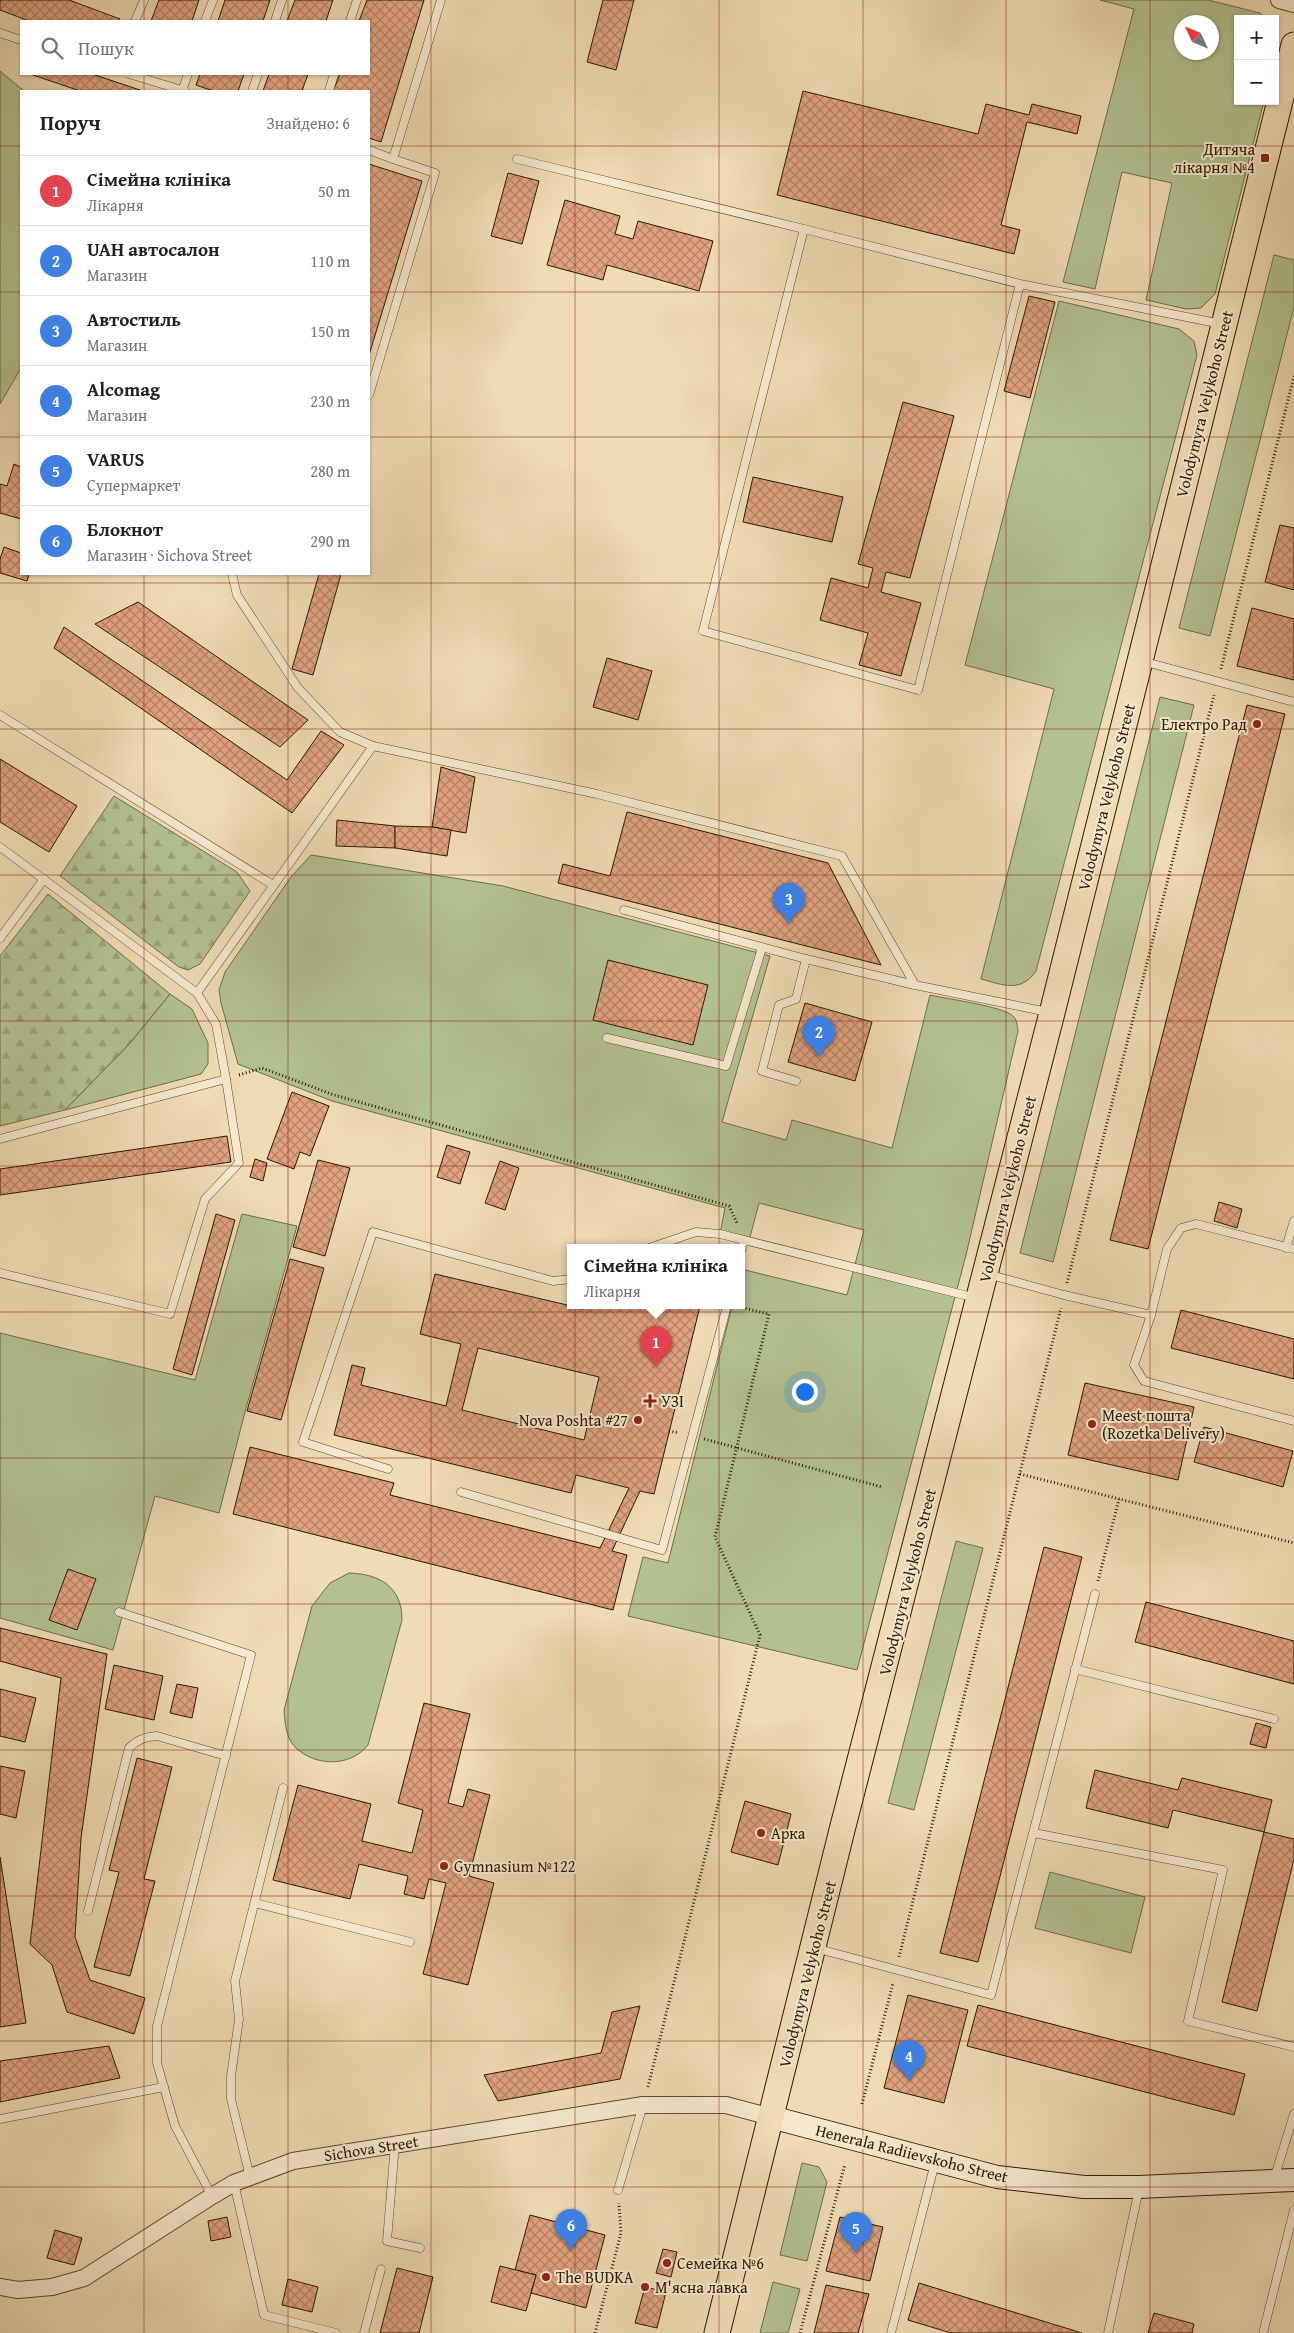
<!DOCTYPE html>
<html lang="uk">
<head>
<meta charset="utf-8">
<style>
	:root { --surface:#fff; --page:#f2f2f2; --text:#202124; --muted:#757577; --line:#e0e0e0; --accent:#8f2418 }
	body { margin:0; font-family:"Gentium Book Plus",serif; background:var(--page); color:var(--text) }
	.controls { position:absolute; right:15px; top:15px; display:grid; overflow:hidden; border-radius:0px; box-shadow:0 1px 4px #0004 }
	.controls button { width:45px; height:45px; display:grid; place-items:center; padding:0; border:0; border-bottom:1px solid var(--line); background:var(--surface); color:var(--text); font:25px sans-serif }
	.compass { position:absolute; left:1174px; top:15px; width:45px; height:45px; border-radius:50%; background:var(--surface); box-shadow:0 1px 4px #0004; rotate:314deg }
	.you { position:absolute; left:804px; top:1391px; width:18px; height:18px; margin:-12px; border:4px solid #fff; border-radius:50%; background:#1a73e8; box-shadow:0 0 0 8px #1a73e833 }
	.badge { display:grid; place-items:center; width:32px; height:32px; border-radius:50%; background:var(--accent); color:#fff; font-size:16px; font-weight:700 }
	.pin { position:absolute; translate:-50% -41px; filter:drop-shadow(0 1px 2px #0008) }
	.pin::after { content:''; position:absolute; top:26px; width:18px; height:15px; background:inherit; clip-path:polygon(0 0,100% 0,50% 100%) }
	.popup { position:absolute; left:567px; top:1244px; width:178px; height:65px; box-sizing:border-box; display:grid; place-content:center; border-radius:0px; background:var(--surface); filter:drop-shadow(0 1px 4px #0005); font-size:16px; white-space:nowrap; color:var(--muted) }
	.popup b { font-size:19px; color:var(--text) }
	.popup::after { content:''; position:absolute; left:50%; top:100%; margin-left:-10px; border:10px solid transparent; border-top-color:var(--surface) }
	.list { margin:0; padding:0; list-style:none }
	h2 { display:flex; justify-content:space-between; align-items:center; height:65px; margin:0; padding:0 20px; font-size:21px }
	h2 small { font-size:16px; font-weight:400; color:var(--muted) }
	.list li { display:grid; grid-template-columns:32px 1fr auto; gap:15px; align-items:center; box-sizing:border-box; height:70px; padding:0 20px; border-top:1px solid var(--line) }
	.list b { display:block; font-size:19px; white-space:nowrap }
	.list p { margin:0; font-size:16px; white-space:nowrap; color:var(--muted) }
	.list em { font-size:16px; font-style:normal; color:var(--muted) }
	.icon { flex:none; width:28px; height:28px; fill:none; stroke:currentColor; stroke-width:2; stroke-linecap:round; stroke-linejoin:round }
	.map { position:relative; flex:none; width:1294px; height:2333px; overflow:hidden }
	.search { position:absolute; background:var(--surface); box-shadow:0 1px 4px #0004; left:20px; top:20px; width:350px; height:55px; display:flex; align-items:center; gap:12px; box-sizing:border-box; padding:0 18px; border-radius:0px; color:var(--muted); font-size:19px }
	.panel { position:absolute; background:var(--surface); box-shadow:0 1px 4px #0004; left:20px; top:90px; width:350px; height:485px; border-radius:0px }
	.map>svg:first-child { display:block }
</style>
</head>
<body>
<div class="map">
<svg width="1294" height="2333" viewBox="0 0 1294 2333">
	<defs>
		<pattern id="forest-firs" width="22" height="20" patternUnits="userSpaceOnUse" patternTransform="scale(1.25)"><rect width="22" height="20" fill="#b3c191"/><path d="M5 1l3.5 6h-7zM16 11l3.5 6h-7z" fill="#9aa57b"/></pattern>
		<pattern id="building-cross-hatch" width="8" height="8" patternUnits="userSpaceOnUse" patternTransform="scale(1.25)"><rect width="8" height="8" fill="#e0a27f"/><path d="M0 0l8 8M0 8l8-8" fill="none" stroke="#b68366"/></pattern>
	</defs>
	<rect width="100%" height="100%" fill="#efdbb4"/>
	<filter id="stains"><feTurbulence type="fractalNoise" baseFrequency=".004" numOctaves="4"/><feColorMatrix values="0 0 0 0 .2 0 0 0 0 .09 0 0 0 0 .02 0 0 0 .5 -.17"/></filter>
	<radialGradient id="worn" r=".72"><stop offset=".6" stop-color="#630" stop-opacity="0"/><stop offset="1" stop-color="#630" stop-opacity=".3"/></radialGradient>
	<g fill="#b3c191" stroke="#706e4a" fill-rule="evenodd">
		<path d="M1100 0H1208L1260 13 1266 19H1238V101H1264L1215 294 1201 308 1186 309 1146 300 1172 183 1122 172 1095 289 1063 282 1134 9ZM1182 22H1212V52H1182Z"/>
		<polygon points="0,71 24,91 21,91 21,368 0,404"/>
		<polygon points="1274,255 1294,260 1294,307 1210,636 1179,628"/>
		<path d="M1059 301 1179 329 1194 341 1197 355 1036 971C1021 993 1003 985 981 979L1054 689 965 665Z"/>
		<polygon points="1160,697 1194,705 1053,1262 1020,1253"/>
		<path d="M311 855 503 886 770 956 722 1122 786 1140 792 1120 892 1148 930 995C947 999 1002 1006 1013 1016 1017 1020 1017 1025 1018 1031L966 1255 857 1670 628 1616 643 1557 668 1563 732 1306H741V1269L847 1295 864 1230 759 1203 749 1241 720 1234 725 1208 332 1101 238 1064 221 1003 219 990 225 972 291 877Z"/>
		<polygon points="170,994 192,1009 208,1043 208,1064 201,1074 65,1110 130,1043"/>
		<polygon points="242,1214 297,1226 245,1412 219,1513 155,1496 113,1650 0,1618 0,1333 195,1380"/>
		<polygon points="956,1541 983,1548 914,1810 888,1803"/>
		<path d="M349 1573C380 1574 402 1587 402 1620L368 1745C351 1767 315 1767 295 1747 286 1738 285 1723 284 1710L312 1606 330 1583Z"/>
		<polygon points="1050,1872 1145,1897 1131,1953 1035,1928"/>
		<polygon points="802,2163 819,2167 827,2182 807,2261 780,2255"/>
		<polygon points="773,2282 800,2289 788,2333 760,2333"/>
	</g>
	<g fill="url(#forest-firs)" stroke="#706e4a">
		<polygon points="114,796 237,872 250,891 200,964 188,970 179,967 60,876"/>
		<polygon points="48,894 170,994 130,1043 65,1110 0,1126 0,956"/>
	</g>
	<g fill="url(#building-cross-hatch)" stroke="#2c1b03" fill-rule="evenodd">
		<polygon points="0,0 69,0 120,19 119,21 29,21 0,10"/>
		<polygon points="159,0 199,0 192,21 151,21"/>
		<polygon points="225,0 270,0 263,21 218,21"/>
		<polygon points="295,0 333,0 326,21 287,21"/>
		<polygon points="367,0 424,0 381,142 369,138 369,91 333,91 340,74 369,74 369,21 359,21"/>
		<polygon points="603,0 634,0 616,70 587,62"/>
		<polygon points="30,74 92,74 143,91 80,91"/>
		<polygon points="200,74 244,74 238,91 213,91 196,85"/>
		<polygon points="269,74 308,74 302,91 263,91"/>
		<polygon points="803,91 978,134 986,104 1029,115 1032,104 1081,116 1077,134 1027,122 1001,225 1020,230 1014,254 777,195"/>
		<polygon points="369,164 422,181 369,355"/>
		<polygon points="508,173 539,181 522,244 491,236"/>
		<polygon points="565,200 620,216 615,234 633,239 638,221 713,241 699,291 607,265 603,280 547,265"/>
		<polygon points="1029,296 1055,302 1030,398 1004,391"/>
		<polygon points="903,402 954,416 910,578 886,572 881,592 921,603 901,676 859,665 868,633 820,620 831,578 868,588 873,568 858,564"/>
		<polygon points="14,464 21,467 21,519 0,513 0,484 7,486"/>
		<polygon points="753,477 843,497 832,542 743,522"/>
		<polygon points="1280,525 1294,528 1294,590 1265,582"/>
		<polygon points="4,547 21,553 21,574 29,574 27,581 0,573 0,559"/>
		<polygon points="319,574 341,574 313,675 292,669"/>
		<polygon points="138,602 308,720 280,747 95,624"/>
		<polygon points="1252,608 1294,619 1294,680 1237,666"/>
		<polygon points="64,627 287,780 321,731 344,745 292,813 54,648"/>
		<polygon points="607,658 652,671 638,720 593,707"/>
		<polygon points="1247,705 1285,714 1148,1249 1110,1240"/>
		<polygon points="0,759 77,806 49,852 0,822"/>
		<polygon points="441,767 475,777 466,833 432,827"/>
		<polygon points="627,812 828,863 881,965 558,883 563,864 610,876"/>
		<polygon points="337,820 395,826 395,848 336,846"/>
		<polygon points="395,826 432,827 451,830 447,856 395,848"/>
		<polygon points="608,960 708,985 693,1045 593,1020"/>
		<polygon points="805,1003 872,1022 855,1081 788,1062"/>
		<polygon points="292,1092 329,1106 310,1156 300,1152 294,1169 267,1159"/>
		<polygon points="227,1136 231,1162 0,1195 0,1169"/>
		<polygon points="447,1145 470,1152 460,1184 437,1177"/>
		<polygon points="255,1159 267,1163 263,1181 250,1177"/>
		<polygon points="318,1160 350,1168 325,1256 293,1247"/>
		<polygon points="500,1161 519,1168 505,1210 485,1203"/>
		<polygon points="1219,1202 1242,1209 1237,1228 1214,1221"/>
		<polygon points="216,1214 235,1220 192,1375 173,1369"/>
		<polygon points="290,1259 324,1268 281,1420 247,1411"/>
		<path d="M435 1274 584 1309V1306H700L654 1494 640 1491 612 1551 627 1555 613 1610 233 1514 250 1447 394 1483 390 1495 600 1548 629 1488 576 1475 571 1493 334 1435 352 1365 365 1368 361 1385 446 1406 461 1344 420 1334ZM478 1348 599 1377 584 1440 462 1410Z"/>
		<polygon points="1181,1310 1294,1339 1294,1379 1171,1348"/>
		<polygon points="1085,1383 1194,1407 1178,1480 1068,1455"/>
		<polygon points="1204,1427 1293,1451 1283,1487 1194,1462"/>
		<polygon points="1044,1547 1082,1557 978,1962 940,1953"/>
		<polygon points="68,1569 96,1579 77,1630 49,1620"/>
		<polygon points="1146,1602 1294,1641 1294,1684 1135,1642"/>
		<polygon points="0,1628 107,1654 81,1838 75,1937 90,1980 145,1998 134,2034 67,2012 52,1965 30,1944 61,1678 0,1661"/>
		<polygon points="114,1665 163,1676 154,1720 105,1709"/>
		<polygon points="177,1684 198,1688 192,1718 170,1713"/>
		<polygon points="0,1689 36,1698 25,1742 0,1736"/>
		<polygon points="424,1703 470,1714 448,1803 463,1807 468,1789 490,1795 469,1876 494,1883 468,1985 423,1974 446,1883 429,1879 424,1899 404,1894 408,1876 359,1864 350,1899 273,1880 298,1785 371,1804 362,1841 412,1853 423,1810 398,1803"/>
		<polygon points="1256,1723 1271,1727 1266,1748 1250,1744"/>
		<polygon points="137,1758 172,1767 144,1879 155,1881 130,1976 94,1967 119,1872 109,1870"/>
		<polygon points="0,1766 25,1771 16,1818 0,1814"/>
		<polygon points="1095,1770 1178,1790 1182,1778 1272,1800 1264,1832 1173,1810 1168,1828 1086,1808"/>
		<polygon points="745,1801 791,1814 778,1865 731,1852"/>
		<polygon points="1264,1832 1294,1839 1294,1859 1257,2011 1222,2002"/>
		<polygon points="0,1857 26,2023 0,2027"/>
		<polygon points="908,1995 968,2010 944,2103 884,2088"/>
		<polygon points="978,2005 1245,2074 1234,2115 967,2046"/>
		<polygon points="640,2006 620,2079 498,2101 484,2075 601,2053 612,2012"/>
		<polygon points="109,2046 120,2078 0,2102 0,2061"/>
		<polygon points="530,2215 605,2235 586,2308 531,2293 536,2275 515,2270"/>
		<polygon points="227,2217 231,2237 211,2241 208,2221"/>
		<polygon points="840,2217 883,2227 870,2281 826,2271"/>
		<polygon points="55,2230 82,2238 74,2265 47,2258"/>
		<polygon points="663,2249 677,2252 671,2277 656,2273"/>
		<polygon points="500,2266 536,2275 526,2311 491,2302"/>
		<polygon points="397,2268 433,2277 419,2333 380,2333"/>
		<polygon points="288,2279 318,2287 312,2312 282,2305"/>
		<polygon points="919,2283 1082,2333 951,2333 908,2320"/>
		<polygon points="826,2285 869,2294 858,2333 814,2333"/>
		<polygon points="645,2287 666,2292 657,2328 635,2323"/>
		<polygon points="1154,2313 1194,2324 1192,2333 1148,2333"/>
	</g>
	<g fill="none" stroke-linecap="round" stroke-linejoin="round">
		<g stroke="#5d4b2f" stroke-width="9">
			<g id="lane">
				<polyline points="135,21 144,0"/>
				<polyline points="205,21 213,0"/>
				<polyline points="275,21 282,0"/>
				<polyline points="350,21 357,0"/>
				<polyline points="0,33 21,40"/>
				<polyline points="129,74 185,91"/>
				<polyline points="182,91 188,74"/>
				<polyline points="252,91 258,74"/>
				<polyline points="329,91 334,74"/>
				<polyline points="369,150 393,159 441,0"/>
				<polyline points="517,159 804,229"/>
				<polyline points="1020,284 918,690 703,631 804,229 1020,284 1222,324"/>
				<polyline points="369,395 435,173 393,159"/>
				<polyline points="232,574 237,595 298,688 340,732 373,746"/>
				<polyline points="1142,661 1294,702"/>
				<polyline points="0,715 273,885"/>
				<polyline points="0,847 197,993 373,746 597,794 842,856 915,985"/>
				<polyline points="624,910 806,959 915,985 1048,1012"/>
				<polyline points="0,938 44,879"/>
				<polyline points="607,1038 726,1066 762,948"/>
				<polyline points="796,1081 762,1071 779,1005 796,999 806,959"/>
				<polyline points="0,1139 226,1079 216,1024 197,993"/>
				<polyline points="649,1248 696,1232 720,1234 976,1298"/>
				<polyline points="1286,1248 1294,1221"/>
				<polyline points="741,1251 744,1240"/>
				<polyline points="0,1273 170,1314 205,1199 239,1163 226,1079"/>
				<polyline points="987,1274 1064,1295 1151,1315 1167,1249 1181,1228 1196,1224 1294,1249"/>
				<polyline points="1151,1315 1134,1365 1144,1381 1294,1421"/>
				<polyline points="388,1469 303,1442 373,1232 553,1281 571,1279"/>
				<polyline points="461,1492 662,1550 727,1306"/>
				<polyline points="119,1612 251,1655 157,2026 157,2063 175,2126 212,2196"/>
				<polyline points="1075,1669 1274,1719"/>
				<polyline points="1034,1833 1223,1870 1188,2021 1294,2047"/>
				<polyline points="255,1903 410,1942"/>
				<path d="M88 1911 129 1748C137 1740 144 1737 157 1736L226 1756"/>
				<polyline points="815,1948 991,1995 1095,1594"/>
				<polyline points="0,2119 164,2087"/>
				<polyline points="395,2144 387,2241 420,2248"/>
				<polyline points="250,2177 231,2099 231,2076 239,2019 235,1981 283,1788"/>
				<polyline points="1274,2179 1294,2114"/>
				<polyline points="234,2183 264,2315 336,2333"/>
				<polyline points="618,2190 643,2105"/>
				<polyline points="364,2333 381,2269"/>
				<polyline points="891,2333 935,2163"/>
				<polyline points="1108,2333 1139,2189"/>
				<polyline points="1263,2333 1294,2210"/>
			</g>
		</g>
		<g stroke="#5d4b2f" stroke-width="18">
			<g id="street">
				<polyline points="1279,0 1294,4"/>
				<polyline points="0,2287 18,2290 52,2287 84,2278 212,2196 234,2183 293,2161 643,2105 726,2105 771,2117"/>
			</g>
		</g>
		<g stroke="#2c1b03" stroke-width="24">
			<polyline id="secondary" points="771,2117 997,2177 1084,2187 1139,2187 1294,2180"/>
		</g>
		<g stroke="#2c1b03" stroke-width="27">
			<polyline id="primary" points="717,2333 842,1830 1052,1013 1294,45"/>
		</g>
		<g stroke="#2c1b03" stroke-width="3" stroke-dasharray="1 2.5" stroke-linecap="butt">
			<polyline points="1221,669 1294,376"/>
			<polyline points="239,1075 262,1068 334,1095 729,1206 737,1223"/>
			<polyline points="1067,1283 1214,695"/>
			<polyline points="669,1431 679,1433"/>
			<polyline points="704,1439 882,1487"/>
			<polyline points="1020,1474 1294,1543"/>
			<polyline points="1098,1581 1119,1499"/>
			<polyline points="899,1957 1061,1308"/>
			<polyline points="648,2087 760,1635 715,1537 769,1314 739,1307"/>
			<polyline points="862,2104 893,1983"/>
			<polyline points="595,2333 621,2233 619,2203"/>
			<polyline points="800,2333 845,2164"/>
		</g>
		<use href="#lane" stroke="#f5e8ce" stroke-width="8"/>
		<use href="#street" stroke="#f5e8ce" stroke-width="16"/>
		<use href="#secondary" stroke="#f5e8ce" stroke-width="22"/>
		<use href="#primary" stroke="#efdbb4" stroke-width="25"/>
	</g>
	<path fill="none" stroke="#8f2418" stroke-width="1" stroke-opacity="0.55" d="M144 0V21M288 0V21M431 0V2333M575 0V2333M719 0V2333M863 0V2333M1006 0V2333M1150 0V2333M144 74V91M288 74V91M0 146H21M369 146H1294M0 292H21M369 292H1294M0 437H21M369 437H1294M144 574V2333M288 574V2333M0 583H1294M0 729H1294M0 875H1294M0 1021H1294M0 1166H1294M0 1312H1294M0 1458H1294M0 1604H1294M0 1750H1294M0 1896H1294M0 2041H1294M0 2187H1294"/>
	<g fill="#8f2418" stroke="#f5e8ce" stroke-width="2">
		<rect x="1260" y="153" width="10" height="10" rx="2.5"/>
		<circle cx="1257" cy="724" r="5"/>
		<path d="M647.5 1393.5h5v5h5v5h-5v5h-5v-5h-5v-5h5z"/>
		<circle cx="638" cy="1420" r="5"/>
		<circle cx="1092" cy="1424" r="5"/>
		<circle cx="761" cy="1833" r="5"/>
		<circle cx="444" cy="1866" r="5"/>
		<circle cx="667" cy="2263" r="5"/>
		<circle cx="546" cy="2277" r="5"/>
		<circle cx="645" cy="2287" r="5"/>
	</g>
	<g text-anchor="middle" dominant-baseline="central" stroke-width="4" stroke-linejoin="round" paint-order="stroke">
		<g font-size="16" fill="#2c1b03" stroke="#f5e8ce" text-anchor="start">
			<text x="1255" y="149" text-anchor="end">Дитяча<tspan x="1255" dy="18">лікарня №4</tspan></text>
			<text x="1247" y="724" text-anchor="end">Електро Рад</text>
			<text x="661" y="1401">УЗІ</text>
			<text x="1102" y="1415">Meest пошта<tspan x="1102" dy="18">(Rozetka Delivery)</tspan></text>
			<text x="628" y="1420" text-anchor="end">Nova Poshta #27</text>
			<text x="771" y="1833">Арка</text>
			<text x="454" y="1866">Gymnasium №122</text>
			<text x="677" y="2263">Семейка №6</text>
			<text x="556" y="2277">The BUDKA</text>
			<text x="655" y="2287">М'ясна лавка</text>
		</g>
		<g font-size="16" fill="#2c1b03" stroke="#f5e8ce">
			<text transform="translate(1204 404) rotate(-76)">Volodymyra Velykoho Street</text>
			<text transform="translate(1106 797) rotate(-76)">Volodymyra Velykoho Street</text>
			<text transform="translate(1007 1189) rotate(-76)">Volodymyra Velykoho Street</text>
			<text transform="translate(907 1582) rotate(-76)">Volodymyra Velykoho Street</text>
			<text transform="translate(807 1974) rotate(-76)">Volodymyra Velykoho Street</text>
			<text transform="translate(371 2148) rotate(-9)">Sichova Street</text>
			<text transform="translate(912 2153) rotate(14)">Henerala Radiievskoho Street</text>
		</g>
	</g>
	<rect width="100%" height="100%" filter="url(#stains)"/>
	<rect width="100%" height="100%" fill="url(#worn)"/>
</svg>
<div class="controls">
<button>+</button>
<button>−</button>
</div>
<svg class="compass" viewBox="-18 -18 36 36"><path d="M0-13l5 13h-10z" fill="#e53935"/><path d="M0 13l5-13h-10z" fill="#757577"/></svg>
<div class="you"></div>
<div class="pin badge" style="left:656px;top:1367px;background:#e0444e">1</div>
<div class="popup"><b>Сімейна клініка</b>Лікарня</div>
<div class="pin badge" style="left:819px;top:1057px;background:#3f7fe0">2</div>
<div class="pin badge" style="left:789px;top:924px;background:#3f7fe0">3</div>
<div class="pin badge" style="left:909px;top:2081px;background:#3f7fe0">4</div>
<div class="pin badge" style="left:856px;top:2253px;background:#3f7fe0">5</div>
<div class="pin badge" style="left:571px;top:2250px;background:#3f7fe0">6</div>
<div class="search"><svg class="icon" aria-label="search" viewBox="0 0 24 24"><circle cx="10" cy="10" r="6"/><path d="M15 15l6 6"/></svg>Пошук</div>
<section class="panel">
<h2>Поруч<small>Знайдено: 6</small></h2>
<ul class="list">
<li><span class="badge" style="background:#e0444e">1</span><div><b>Сімейна клініка</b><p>Лікарня</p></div><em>50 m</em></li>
<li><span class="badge" style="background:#3f7fe0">2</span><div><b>UAH автосалон</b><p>Магазин</p></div><em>110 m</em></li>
<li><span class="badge" style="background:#3f7fe0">3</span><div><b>Автостиль</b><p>Магазин</p></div><em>150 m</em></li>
<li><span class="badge" style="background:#3f7fe0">4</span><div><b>Alcomag</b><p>Магазин</p></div><em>230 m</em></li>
<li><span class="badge" style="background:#3f7fe0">5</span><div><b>VARUS</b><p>Супермаркет</p></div><em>280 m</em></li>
<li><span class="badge" style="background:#3f7fe0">6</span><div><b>Блокнот</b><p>Магазин · Sichova Street</p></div><em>290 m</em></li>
</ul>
</section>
</div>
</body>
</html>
